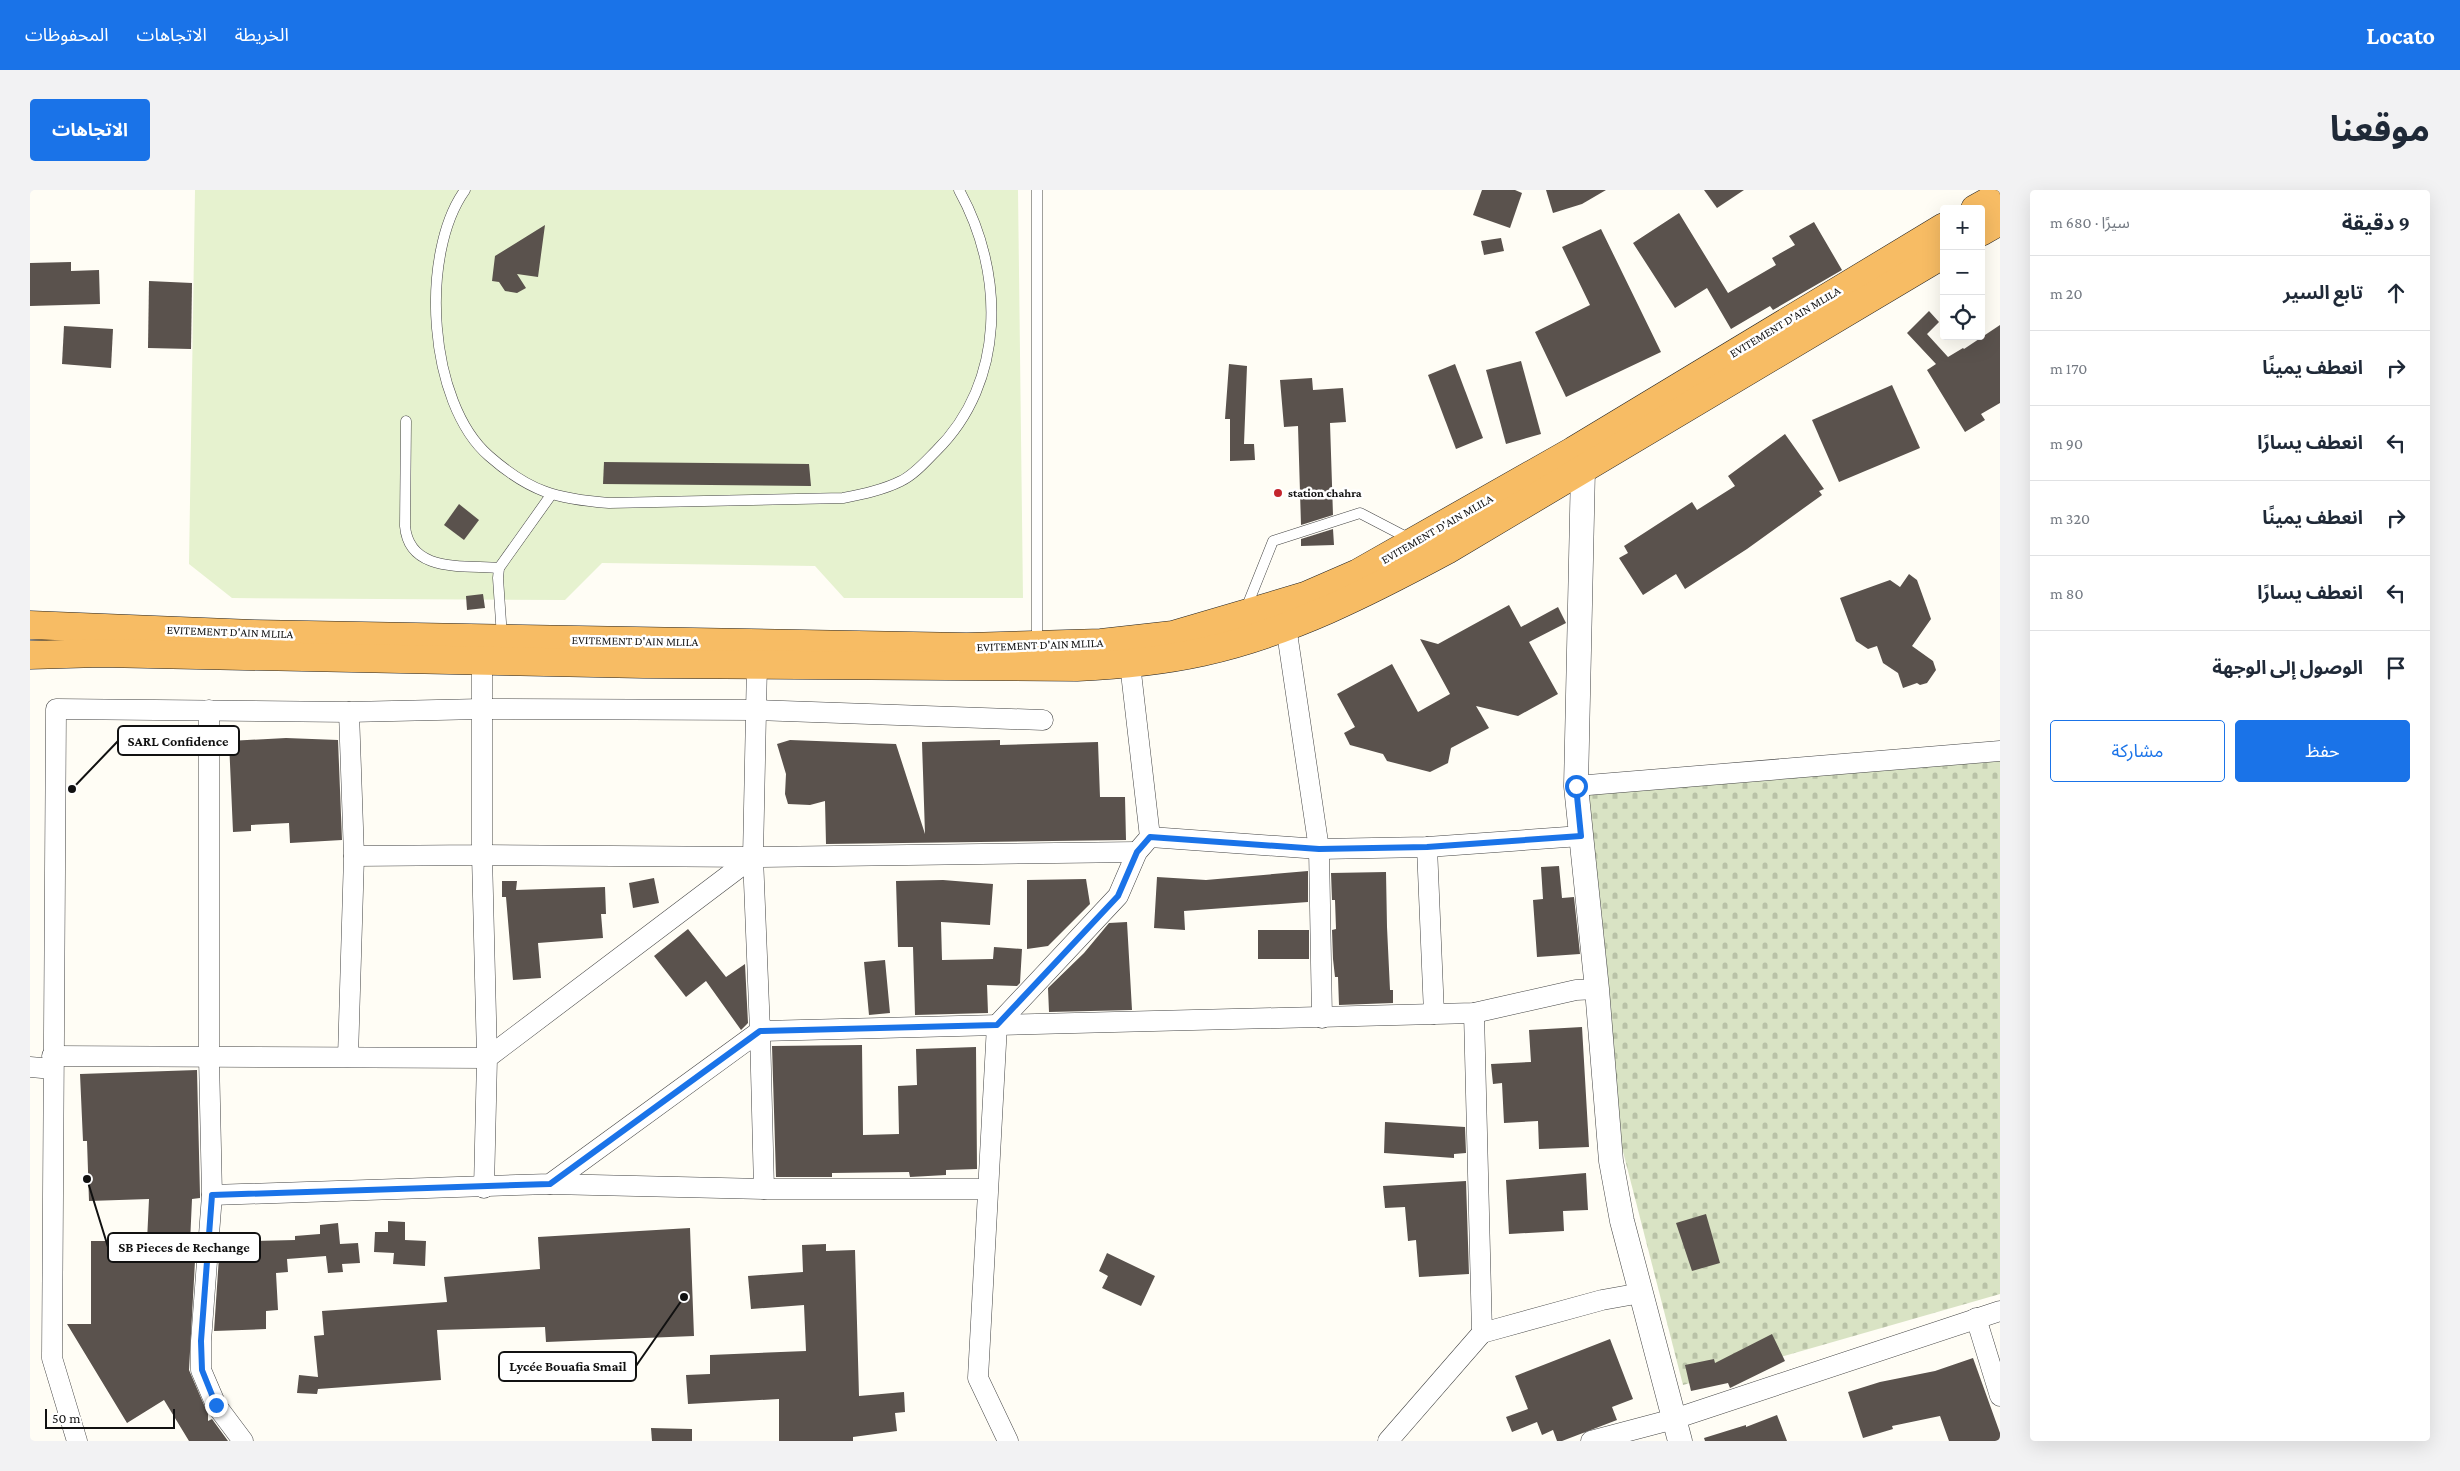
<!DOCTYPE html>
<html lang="ar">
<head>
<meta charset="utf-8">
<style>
	:root { --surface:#fff; --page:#f2f2f3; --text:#1f2937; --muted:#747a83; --line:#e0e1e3; --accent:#1a73e8 }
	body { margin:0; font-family:"Crimson Pro","Noto Sans Arabic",serif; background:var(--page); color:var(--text); direction:rtl }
	.controls { position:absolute; right:15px; top:15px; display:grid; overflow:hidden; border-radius:5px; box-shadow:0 5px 20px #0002 }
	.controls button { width:45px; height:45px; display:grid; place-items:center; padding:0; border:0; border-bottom:1px solid var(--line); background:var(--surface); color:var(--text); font:25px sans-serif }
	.scale { position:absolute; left:15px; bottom:12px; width:130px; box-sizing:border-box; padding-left:5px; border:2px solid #111; border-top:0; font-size:14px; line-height:18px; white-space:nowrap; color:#111; -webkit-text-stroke:4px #fff; paint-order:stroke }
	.stop { position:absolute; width:15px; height:15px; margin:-11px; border:4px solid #1a73e8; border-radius:50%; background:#fff }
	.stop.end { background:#1a73e8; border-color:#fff; box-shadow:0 1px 5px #0008 }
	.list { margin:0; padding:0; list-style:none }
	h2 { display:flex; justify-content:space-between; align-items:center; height:65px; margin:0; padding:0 20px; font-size:21px }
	h2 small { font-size:16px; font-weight:400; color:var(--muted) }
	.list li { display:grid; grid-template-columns:32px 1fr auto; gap:15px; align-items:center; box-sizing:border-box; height:75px; padding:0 20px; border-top:1px solid var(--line) }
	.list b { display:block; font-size:19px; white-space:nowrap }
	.list em { font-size:16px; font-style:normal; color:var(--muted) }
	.actions { display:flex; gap:10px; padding:15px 20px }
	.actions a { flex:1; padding:11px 0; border:1px solid var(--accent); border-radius:5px; text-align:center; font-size:18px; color:var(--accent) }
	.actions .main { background:var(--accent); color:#fff }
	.icon { flex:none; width:28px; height:28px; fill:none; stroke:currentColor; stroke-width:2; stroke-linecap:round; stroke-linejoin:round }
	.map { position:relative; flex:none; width:1970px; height:1251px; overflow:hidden; direction:ltr; border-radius:5px }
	header { display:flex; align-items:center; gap:30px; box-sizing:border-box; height:70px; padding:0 25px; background:var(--accent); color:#fff }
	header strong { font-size:24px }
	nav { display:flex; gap:28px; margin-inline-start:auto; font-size:18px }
	.intro { display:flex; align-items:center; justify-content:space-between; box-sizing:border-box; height:120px; padding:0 30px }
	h1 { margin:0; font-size:35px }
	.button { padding:12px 22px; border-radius:5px; background:var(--accent); color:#fff; font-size:18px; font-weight:700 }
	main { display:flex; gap:30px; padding:0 30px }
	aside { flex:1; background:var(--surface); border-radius:5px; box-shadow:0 5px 20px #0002 }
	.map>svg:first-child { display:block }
</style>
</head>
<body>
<header>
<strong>Locato</strong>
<nav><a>الخريطة</a><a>الاتجاهات</a><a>المحفوظات</a></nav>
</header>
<div class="intro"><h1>موقعنا</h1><a class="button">الاتجاهات</a></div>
<main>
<aside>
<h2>9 دقيقة<small>سيرًا · 680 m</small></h2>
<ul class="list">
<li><svg class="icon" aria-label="ahead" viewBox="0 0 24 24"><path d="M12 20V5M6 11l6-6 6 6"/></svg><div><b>تابع السير</b></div><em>20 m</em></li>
<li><svg class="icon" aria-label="right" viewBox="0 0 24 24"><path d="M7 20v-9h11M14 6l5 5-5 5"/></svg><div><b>انعطف يمينًا</b></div><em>170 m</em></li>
<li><svg class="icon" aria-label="left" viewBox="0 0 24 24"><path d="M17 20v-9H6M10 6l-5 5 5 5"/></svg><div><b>انعطف يسارًا</b></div><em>90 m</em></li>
<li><svg class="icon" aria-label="right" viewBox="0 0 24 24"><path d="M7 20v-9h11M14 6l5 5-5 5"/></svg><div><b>انعطف يمينًا</b></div><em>320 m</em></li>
<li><svg class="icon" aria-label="left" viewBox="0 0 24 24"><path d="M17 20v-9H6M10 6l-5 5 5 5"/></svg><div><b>انعطف يسارًا</b></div><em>80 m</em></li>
<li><svg class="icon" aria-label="arrive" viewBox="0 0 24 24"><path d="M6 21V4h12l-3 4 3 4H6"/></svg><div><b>الوصول إلى الوجهة</b></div></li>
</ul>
<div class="actions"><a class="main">حفظ</a><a>مشاركة</a></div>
</aside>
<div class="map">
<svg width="1970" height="1251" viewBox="0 0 1970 1251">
	<defs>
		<pattern id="cemetery-stones" width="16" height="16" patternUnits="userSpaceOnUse" patternTransform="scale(1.25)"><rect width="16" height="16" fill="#d9e3c4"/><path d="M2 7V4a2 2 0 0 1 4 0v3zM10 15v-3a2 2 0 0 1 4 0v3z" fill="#b9c2a7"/></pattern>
	</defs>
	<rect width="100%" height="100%" fill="#fffdf5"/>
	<polygon fill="url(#cemetery-stones)" points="1970,571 1970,1104 1653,1195 1589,946 1556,603"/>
	<polygon fill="#e6f2cf" points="165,0 988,0 993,408 814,408 785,376 572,373 535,410 202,408 159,374"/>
	<g fill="#5a524d">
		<polygon points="1452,0 1485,0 1492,3 1480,38 1443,25"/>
		<polygon points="1516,0 1576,0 1552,14 1523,23"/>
		<polygon points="1674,0 1714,0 1687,18"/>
		<polygon points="1649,23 1698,103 1746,75 1742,68 1765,55 1759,46 1784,32 1812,80 1743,120 1740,116 1701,139 1677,98 1645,118 1603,53"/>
		<polygon points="515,35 508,87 487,84 496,98 487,103 475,101 469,92 462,91 465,66"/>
		<polygon points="1571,39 1631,162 1536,207 1505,142 1560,115 1532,57"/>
		<polygon points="1471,48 1474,61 1454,65 1451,51"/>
		<polygon points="41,72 41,81 69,80 70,114 0,116 0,73"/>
		<polygon points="119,91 162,93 161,159 118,158"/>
		<polygon points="1899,121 1909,132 1897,144 1918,167 1933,158 1934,159 1970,135 1970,213 1951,224 1955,230 1935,242 1897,180 1906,174 1877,143"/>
		<polygon points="34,136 83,139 81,178 32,174"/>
		<polygon points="1491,171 1511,244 1476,254 1456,180"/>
		<polygon points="1199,174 1217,176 1214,254 1224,254 1225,270 1200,271 1200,229 1195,229"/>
		<polygon points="1425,174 1453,248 1426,259 1398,185"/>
		<polygon points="1282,188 1283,200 1313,198 1316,232 1300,233 1303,325 1271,335 1268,236 1254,237 1250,190"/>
		<polygon points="1862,195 1890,258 1809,292 1782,230"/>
		<polygon points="1755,244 1794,299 1789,301 1792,305 1717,359 1655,399 1646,384 1613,405 1589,368 1598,363 1594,356 1662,312 1667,320 1705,296 1698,286"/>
		<polygon points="574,272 779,274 781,296 573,294"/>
		<polygon points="429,314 449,330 434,350 414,335"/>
		<polygon points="1303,339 1304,355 1271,356 1271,349"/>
		<polygon points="1879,384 1887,390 1901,429 1882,456 1903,471 1906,480 1897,493 1890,495 1887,493 1873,498 1868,483 1853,473 1847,456 1838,459 1826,451 1810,408 1860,390 1870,397"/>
		<polygon points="453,404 455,418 437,420 436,406"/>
		<polygon points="1479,415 1491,437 1528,417 1536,433 1499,452 1528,504 1488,526 1446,516 1459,538 1421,558 1418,573 1400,582 1357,571 1353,564 1320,555 1314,543 1325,537 1307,504 1362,474 1388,522 1420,504 1390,449 1408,454"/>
		<polygon points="256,548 308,550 312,650 260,653 259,633 221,635 221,641 203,642 199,551"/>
		<polygon points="760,550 866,554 895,644 892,552 970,550 970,555 1068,552 1070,607 1095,607 1096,650 796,654 795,611 780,615 758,614 755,604 756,584 747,554"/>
		<polygon points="1529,676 1532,708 1544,707 1550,764 1507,767 1503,710 1513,709 1511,677"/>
		<polygon points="1278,681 1278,712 1154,721 1155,740 1124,738 1127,687 1176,690"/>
		<polygon points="1356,682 1357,737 1360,800 1363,800 1363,813 1309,815 1308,787 1305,787 1303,769 1302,740 1306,739 1305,710 1302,710 1301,683"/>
		<polygon points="624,688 629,713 603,718 599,693"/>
		<polygon points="1056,689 1060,714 1018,756 997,759 997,690"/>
		<polygon points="913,690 963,694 960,735 911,732 912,770 963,769 964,757 992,759 990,793 987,796 957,795 958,823 885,825 883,757 868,757 866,691"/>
		<polygon points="472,691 487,691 486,700 575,697 576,724 571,724 573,748 508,753 511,788 483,790 476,707 472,707"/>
		<polygon points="1097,732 1102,820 1019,822 1018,798 1054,763 1079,733"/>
		<polygon points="658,739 696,787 715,774 718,833 711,840 676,791 656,807 624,766"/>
		<rect x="1228" y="740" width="51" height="29"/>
		<polygon points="855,770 860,823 839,825 834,772"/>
		<polygon points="1552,837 1559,957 1509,959 1508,931 1474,933 1472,893 1463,894 1461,874 1501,872 1499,840"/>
		<polygon points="832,855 833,945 869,944 868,896 887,895 886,859 946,857 947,979 916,980 916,985 880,987 879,982 802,983 802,987 746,987 742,856"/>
		<polygon points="167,880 170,1005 170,1008 162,1009 160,1053 166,1053 159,1180 178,1224 178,1231 182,1229 198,1251 159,1251 134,1210 97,1233 37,1134 61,1134 61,1051 117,1051 119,1009 59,1011 57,951 53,951 50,884"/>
		<polygon points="1355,932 1435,937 1436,963 1424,964 1424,968 1354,963"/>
		<polygon points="1556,983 1558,1020 1533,1021 1534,1041 1479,1044 1476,990"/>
		<polygon points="1436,991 1439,1084 1389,1087 1386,1050 1378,1051 1375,1017 1355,1018 1353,996"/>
		<polygon points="1676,1024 1690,1073 1662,1081 1646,1033"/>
		<polygon points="358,1031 375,1032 375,1050 396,1051 395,1076 363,1074 364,1063 344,1062 345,1042 358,1042"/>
		<polygon points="308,1033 310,1054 328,1053 330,1073 312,1074 313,1082 298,1083 296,1066 257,1069 258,1082 246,1083 248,1120 236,1121 236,1139 184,1141 190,1052 265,1050 265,1046 290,1044 290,1035"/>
		<polygon points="660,1038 664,1146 516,1152 515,1137 407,1140 411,1190 288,1199 287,1204 267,1203 269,1185 288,1187 284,1146 294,1145 292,1121 417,1112 414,1087 510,1079 508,1047"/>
		<polygon points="796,1054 796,1061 825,1060 829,1206 874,1202 875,1222 865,1223 867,1241 823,1247 823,1251 749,1251 749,1209 658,1214 656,1185 680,1184 680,1165 776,1161 774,1115 721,1119 718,1086 773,1082 772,1055"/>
		<polygon points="1077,1063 1125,1086 1111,1116 1072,1098 1078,1086 1069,1081"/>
		<polygon points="1742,1144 1755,1171 1700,1198 1698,1193 1661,1201 1655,1175 1684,1169 1685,1173"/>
		<polygon points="1580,1149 1603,1209 1582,1217 1587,1230 1532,1251 1527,1251 1523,1240 1512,1245 1507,1232 1482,1242 1476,1227 1498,1219 1485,1186"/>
		<polygon points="1943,1168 1970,1243 1970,1251 1919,1251 1910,1226 1862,1236 1863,1239 1833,1248 1818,1202 1850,1192 1905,1181"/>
		<polygon points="1747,1225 1757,1251 1675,1251 1674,1248 1716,1235 1716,1237"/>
		<polygon points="621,1238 662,1239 662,1251 622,1251"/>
	</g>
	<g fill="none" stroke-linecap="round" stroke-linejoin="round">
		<g stroke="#444" stroke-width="11">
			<g id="service">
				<path d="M435 0C389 64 398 213 459 266 500 302 527 309 579 313L813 308C833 304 853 300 871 291 884 285 896 271 906 261 976 192 975 83 929 0"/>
				<polyline points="1007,0 1007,454"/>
				<path d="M376 231 375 336C379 383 433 375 469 378"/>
				<polyline points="1215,421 1243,351 1330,323 1380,349"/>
				<polyline points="472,447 468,388 469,378 521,305"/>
			</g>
		</g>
		<g stroke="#444" stroke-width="21">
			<g id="minor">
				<polyline points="1256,436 1289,659 1292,828"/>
				<polyline points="727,474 723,667 1107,662"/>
				<polyline points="179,520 179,868 182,1005"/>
				<polyline points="1546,596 1970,561"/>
				<polyline points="1120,647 1289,659 1397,657 1551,646"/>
				<polyline points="1397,657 1404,824"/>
				<polyline points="324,666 452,665 452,470"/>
				<polyline points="723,667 730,841 1444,823 1546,800 1567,799"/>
				<polyline points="1444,823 1452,1143 1572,1110 1611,1103"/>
				<polyline points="22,866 457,868 452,665 723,667"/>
				<polyline points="318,867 324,666 319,522"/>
				<polyline points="0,877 23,879"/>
				<polyline points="520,994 734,999"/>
				<polyline points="454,998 457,868 723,667"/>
				<polyline points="1946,1128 1970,1206"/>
				<polyline points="47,1251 22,1168 26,519 319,522 451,519 725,520 1013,530"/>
				<polyline points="213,1251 186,1215 171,1180 171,1151 182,1005 520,994 730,841 734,999 957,999"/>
				<polyline points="978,1251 948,1188 967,835 1088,706 1107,662 1120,647 1100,474"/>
				<polyline points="1358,1251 1452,1143"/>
				<polyline points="1561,1251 1644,1229 1970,1121"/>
			</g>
		</g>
		<g stroke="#444" stroke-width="25">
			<polyline id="tertiary" points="1545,264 1553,279 1546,596 1567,799 1581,971 1592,1031 1650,1251"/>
		</g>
		<g stroke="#222" stroke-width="29">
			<g id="trunk">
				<polyline points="1945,19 1970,5"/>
				<polyline points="1951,42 1970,31"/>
				<polyline points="0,435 224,444 937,457 1071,453 1143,445 1275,406 1328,383 1543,261 1914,37"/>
				<path d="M0 465 71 463 613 474 1047 477C1089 475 1131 471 1172 462 1259 443 1339 402 1417 360L1914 64"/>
			</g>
		</g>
		<use href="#service" stroke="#fff" stroke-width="10"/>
		<use href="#minor" stroke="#fff" stroke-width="20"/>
		<use href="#tertiary" stroke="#fff" stroke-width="24"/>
		<use href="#trunk" stroke="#f7bc64" stroke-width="28"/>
	</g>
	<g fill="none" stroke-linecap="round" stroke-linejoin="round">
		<polyline stroke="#1a73e8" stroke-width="6" points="186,1215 172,1180 171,1151 182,1005 520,994 730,841 967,835 1088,706 1107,662 1120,647 1289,659 1397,657 1551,646 1546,596"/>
	</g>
	<circle fill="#c4262e" stroke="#fff" stroke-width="2" cx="1248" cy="303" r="5"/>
	<g text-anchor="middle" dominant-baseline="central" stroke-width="5" stroke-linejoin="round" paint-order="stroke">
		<g font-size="12" fill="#111" stroke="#fff">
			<text transform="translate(1755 132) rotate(-31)">EVITEMENT D'AIN MLILA</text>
			<text transform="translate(1407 339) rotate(-30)">EVITEMENT D'AIN MLILA</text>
			<text transform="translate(200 442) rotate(2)">EVITEMENT D'AIN MLILA</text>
			<text transform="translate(605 451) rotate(1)">EVITEMENT D'AIN MLILA</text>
			<text transform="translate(1010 455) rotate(-2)">EVITEMENT D'AIN MLILA</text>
		</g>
		<g font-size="12" font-weight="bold" fill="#111" stroke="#fff" text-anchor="start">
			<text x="1258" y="303">station chahra</text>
		</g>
	</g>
	<path fill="none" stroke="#111" stroke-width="2" d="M42 599L88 551M57 989L78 1057M654 1107L606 1176"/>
	<g fill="#111" stroke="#fff" stroke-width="2">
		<circle cx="42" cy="599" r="5"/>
		<circle cx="57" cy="989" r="5"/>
		<circle cx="654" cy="1107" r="5"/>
	</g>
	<g fill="#fff" stroke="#111" stroke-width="2">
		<rect x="88" y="536" width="121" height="29" rx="5"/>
		<rect x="78" y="1043" width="152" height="29" rx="5"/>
		<rect x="469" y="1162" width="137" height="29" rx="5"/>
	</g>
	<g font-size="14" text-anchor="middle" font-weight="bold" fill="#111">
		<text x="148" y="556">SARL Confidence</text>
		<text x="154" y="1062">SB Pieces de Rechange</text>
		<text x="538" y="1181">Lycée Bouafia Smail</text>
	</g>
</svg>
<div class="controls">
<button>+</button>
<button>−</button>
<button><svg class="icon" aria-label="locate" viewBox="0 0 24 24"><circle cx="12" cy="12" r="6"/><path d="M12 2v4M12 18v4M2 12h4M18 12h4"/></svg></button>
</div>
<div class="scale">50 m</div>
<div class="stop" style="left:1546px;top:596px"></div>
<div class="stop end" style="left:186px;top:1215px"></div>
</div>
</main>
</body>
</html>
